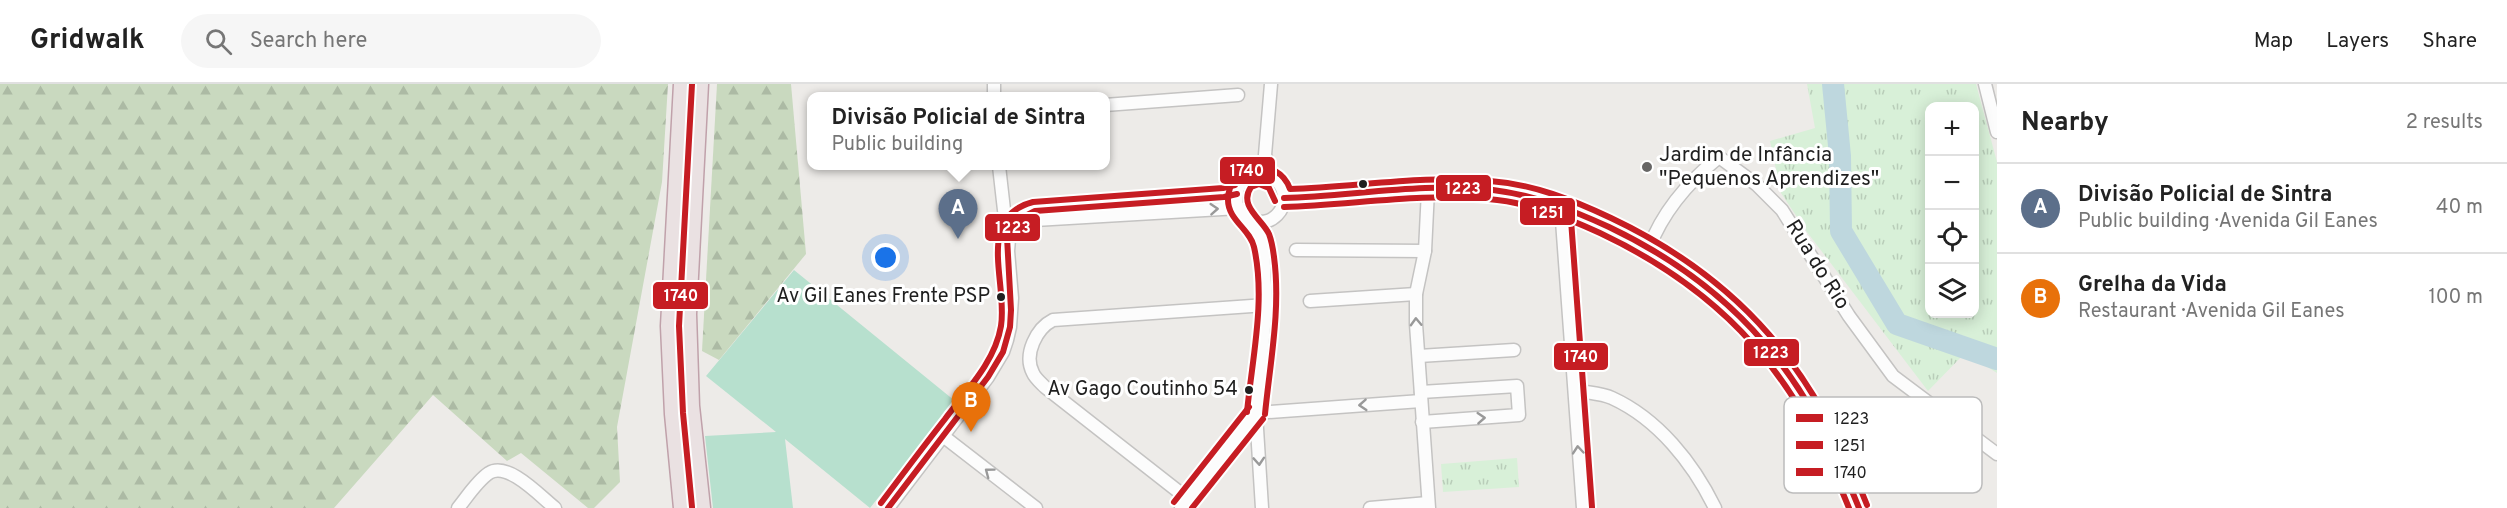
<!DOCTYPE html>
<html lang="en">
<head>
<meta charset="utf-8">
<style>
	:root { --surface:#fff; --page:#f6f6f6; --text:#222; --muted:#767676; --line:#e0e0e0; --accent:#7c3aed }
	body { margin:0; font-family:Overpass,sans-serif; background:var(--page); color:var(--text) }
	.controls { position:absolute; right:18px; top:18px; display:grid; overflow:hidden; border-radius:12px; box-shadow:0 3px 15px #0003 }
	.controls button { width:54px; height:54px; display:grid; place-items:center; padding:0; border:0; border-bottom:2px solid var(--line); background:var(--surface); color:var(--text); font:30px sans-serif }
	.you { position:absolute; left:886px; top:174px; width:21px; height:21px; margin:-15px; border:4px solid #fff; border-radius:50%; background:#1a73e8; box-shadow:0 0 0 9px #1a73e833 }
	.badge { display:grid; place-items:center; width:39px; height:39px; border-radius:50%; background:var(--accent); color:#fff; font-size:20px; font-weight:700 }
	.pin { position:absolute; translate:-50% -50px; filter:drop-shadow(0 2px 3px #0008) }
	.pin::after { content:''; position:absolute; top:32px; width:21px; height:18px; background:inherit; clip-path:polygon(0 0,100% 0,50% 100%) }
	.popup { position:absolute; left:807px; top:8px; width:303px; height:78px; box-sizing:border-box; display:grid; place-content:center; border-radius:12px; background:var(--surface); filter:drop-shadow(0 2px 4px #0005); font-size:20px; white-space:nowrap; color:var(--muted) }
	.popup b { font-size:22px; color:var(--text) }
	.popup::after { content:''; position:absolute; left:50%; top:100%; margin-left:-12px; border:12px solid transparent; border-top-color:var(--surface) }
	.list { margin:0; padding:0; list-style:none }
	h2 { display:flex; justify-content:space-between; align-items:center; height:78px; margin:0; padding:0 24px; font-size:26px }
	h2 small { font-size:20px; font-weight:400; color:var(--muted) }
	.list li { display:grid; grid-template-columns:39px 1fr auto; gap:18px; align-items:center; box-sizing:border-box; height:90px; padding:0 24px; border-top:2px solid var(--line) }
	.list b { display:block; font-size:22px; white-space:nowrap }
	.list p { margin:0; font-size:20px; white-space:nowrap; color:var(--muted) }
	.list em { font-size:20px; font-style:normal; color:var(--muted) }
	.icon { flex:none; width:33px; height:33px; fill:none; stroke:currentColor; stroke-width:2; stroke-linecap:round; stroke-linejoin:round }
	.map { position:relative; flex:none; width:1997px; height:424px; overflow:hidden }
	header { display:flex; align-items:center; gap:36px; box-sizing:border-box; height:84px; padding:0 30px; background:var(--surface); border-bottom:2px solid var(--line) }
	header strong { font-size:28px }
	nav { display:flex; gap:33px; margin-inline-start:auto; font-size:21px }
	.search { width:420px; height:54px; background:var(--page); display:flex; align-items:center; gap:15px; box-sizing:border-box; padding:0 21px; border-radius:33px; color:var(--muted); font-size:22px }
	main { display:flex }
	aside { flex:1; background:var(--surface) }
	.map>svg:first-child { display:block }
</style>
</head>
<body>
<header>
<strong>Gridwalk</strong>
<div class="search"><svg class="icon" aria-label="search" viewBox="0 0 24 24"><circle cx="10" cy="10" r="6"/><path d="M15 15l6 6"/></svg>Search here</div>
<nav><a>Map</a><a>Layers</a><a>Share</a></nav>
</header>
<main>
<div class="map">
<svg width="1997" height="424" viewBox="0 0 1997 424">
	<defs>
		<pattern id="forest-firs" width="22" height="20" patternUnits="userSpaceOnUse" patternTransform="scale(1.5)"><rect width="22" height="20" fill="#c9d9bf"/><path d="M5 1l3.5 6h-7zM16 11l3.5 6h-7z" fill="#acbaa4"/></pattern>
		<pattern id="park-tufts" width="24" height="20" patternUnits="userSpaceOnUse" patternTransform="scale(1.5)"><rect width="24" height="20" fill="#d8f0d8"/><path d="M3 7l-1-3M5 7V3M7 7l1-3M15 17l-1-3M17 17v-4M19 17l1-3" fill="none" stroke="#b9cdb9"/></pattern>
	</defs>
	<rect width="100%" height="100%" fill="#edebe8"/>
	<g fill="url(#forest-firs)">
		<polygon points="0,0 668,0 662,98 617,343 620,398 594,424 588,424 521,369 507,377 433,311 334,424 0,424"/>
		<polygon points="717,0 791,0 806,170 719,276 702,267"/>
	</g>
	<g fill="url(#park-tufts)" fill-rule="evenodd">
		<path d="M1807 0H1976L1997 78V289L1965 269 1928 307 1807 148 1781 109 1770 57 1815 44ZM1930 22H1974V230H1930Z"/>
		<polygon points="1517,374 1519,403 1443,408 1441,380"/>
	</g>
	<polygon fill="#b7e0ce" points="794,186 955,317 870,424 785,355 793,424 713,424 705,352 776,348 706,292"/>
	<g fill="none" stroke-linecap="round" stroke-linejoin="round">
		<polyline stroke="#bed7de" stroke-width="22" points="1833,0 1840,72 1841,147 1897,240 1997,275"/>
		<g stroke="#c4c3c2" stroke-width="15">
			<g id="minor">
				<polyline points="994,0 994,12"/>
				<polyline points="1271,0 1265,71 1273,94"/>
				<polyline points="1985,0 1997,48"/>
				<polyline points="1105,21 1238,11"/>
				<circle cx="1260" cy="114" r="24"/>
				<polyline points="1428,106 1425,167 1416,210 1416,240 1429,424"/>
				<path d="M1284 114C1362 114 1443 95 1520 110 1543 115 1567 125 1589 134 1721 188 1813 290 1859 424"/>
				<polyline points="1561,123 1583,424"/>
				<polyline points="1248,135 1257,146 1263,162 1266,221 1256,329 1262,424"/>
				<polyline points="1016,140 1035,136 1239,124"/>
				<polyline points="1010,143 1022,131 1035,127 1224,113 1237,110"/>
				<path d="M1649 164C1663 127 1688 98 1719 73L1757 101 1782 126 1849 232 1893 292 1997 370"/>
				<polyline points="1296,166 1425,167"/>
				<polyline points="1310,217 1416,210"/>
				<polyline points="1419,272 1514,266"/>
				<path d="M1575 306C1587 309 1601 309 1612 314 1658 335 1693 379 1715 424"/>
				<polyline points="1421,308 1517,302 1519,331 1422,338"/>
				<polyline points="1256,329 1421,317"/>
				<polyline points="943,352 1036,424"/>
				<path d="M1188 415 1045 303C1041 299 1035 294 1033 289 1023 270 1037 244 1053 236L1266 221"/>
				<path d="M458 424C467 413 477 397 489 389 508 377 540 412 555 424"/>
				<polyline points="888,424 988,293 1003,268 1007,256 1010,243 1012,214 1008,167 1010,143 1004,126 999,82"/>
				<polyline points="1181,424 1256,329"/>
				<polyline points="1370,424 1428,419"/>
			</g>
		</g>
		<g stroke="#c0a1aa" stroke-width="21">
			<g id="highway">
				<polyline points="683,0 670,242 674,330 683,424"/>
				<polyline points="699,0 687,230 690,322 701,424"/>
			</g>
		</g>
		<use href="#minor" stroke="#fcfcfc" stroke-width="12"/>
		<use href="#highway" stroke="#eae1e2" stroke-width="18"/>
		<g stroke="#fff" stroke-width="10">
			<g id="bus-1">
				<path d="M1284 114C1353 112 1424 98 1493 106 1534 111 1572 126 1609 143 1739 205 1807 293 1859 424"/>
				<polyline points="888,424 988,293 1003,268 1010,243 1011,226 1007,153 1017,136 1035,127 1224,113 1237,110"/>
			</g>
		</g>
		<g stroke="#fff" stroke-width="10">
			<g id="bus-2">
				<path d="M1284 123C1352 121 1420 109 1488 115 1528 118 1565 133 1600 149 1729 210 1797 294 1849 424"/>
				<path d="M1265 330C1270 279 1281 225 1274 173 1273 165 1272 158 1269 150 1262 135 1238 122 1251 103L1259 100 1269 104 1275 117"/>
				<polyline points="1192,424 1263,335"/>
			</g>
		</g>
		<g stroke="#fff" stroke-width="10">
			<g id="bus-3">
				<polyline points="1570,122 1592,423"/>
				<path d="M1247 328C1252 275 1266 216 1254 163 1250 145 1228 136 1228 116 1228 79 1278 71 1290 105 1357 103 1423 91 1490 97 1533 100 1573 116 1611 134 1744 197 1814 286 1867 421"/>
				<polyline points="1174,418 1249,323"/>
				<path d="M881 419C902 391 923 363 945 335 966 307 995 278 1001 242 1008 199 975 133 1033 118L1223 104 1235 101"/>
				<polyline points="692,423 683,329 679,242 692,0"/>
			</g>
		</g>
		<use href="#bus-1" stroke="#c61d23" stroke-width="6"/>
		<use href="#bus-2" stroke="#c61d23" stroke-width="6"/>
		<use href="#bus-3" stroke="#c61d23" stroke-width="6"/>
	</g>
	<defs><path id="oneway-chevron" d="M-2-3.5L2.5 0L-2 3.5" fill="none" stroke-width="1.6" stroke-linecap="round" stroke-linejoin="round" transform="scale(1.5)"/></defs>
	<g stroke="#999">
		<use href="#oneway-chevron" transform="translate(1214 125) rotate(-4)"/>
		<use href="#oneway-chevron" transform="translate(1416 238) rotate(-92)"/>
		<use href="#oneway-chevron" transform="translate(1363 321) rotate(176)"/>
		<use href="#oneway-chevron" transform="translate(1481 334) rotate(-4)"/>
		<use href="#oneway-chevron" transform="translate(1578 366) rotate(-95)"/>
		<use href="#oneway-chevron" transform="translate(1259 377) rotate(86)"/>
		<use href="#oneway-chevron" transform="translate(989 388) rotate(-143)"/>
	</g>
	<circle fill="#676665" stroke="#fff" stroke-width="2" cx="1647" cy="83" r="6"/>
	<g fill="#1f1f1f" stroke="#fff" stroke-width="2">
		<circle cx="1363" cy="100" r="5"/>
		<circle cx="1001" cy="213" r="5"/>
		<circle cx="1249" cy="306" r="5"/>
	</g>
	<g text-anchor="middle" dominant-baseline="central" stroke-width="6" stroke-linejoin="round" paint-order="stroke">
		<g font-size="20" fill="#1f1f1f" stroke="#fff" text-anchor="end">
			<text x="990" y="213">Av Gil Eanes Frente PSP</text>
			<text x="1238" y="306">Av Gago Coutinho 54</text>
		</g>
		<g font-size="21" fill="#1f1f1f" stroke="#fff" text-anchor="start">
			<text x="1659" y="71">Jardim de Infância<tspan x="1659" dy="24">"Pequenos Aprendizes"</tspan></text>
		</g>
		<g font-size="21" fill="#1f1f1f" stroke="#fff">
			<text transform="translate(1817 181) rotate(58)">Rua do Rio</text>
		</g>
	</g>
	<rect x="1784" y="313" width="198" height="96" rx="9" fill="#fff" stroke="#bcbcbc" stroke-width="1.5"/>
	<rect x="1796" y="330" width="27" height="8" fill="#c61d23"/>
	<rect x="1796" y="357" width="27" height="8" fill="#c61d23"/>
	<rect x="1796" y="384" width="27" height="8" fill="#c61d23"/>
	<g font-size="16" fill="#1f1f1f">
		<text x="1834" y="340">1223</text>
		<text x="1834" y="367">1251</text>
		<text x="1834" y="394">1740</text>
	</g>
	<g stroke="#fff" stroke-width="2">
		<rect x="1219" y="72" width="57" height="29" rx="6" fill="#c61d23"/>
		<rect x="1435" y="90" width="57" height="28" rx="6" fill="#c61d23"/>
		<rect x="1519" y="113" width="57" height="29" rx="6" fill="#c61d23"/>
		<rect x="984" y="129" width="57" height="29" rx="6" fill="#c61d23"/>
		<rect x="652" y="197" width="57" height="29" rx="6" fill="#c61d23"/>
		<rect x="1743" y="254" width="57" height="29" rx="6" fill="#c61d23"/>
		<rect x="1553" y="258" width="56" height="29" rx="6" fill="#c61d23"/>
	</g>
	<g font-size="16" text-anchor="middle" font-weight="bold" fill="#fff">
		<text x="1247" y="92">1740</text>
		<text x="1463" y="110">1223</text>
		<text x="1548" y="134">1251</text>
		<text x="1013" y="149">1223</text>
		<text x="681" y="217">1740</text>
		<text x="1771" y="274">1223</text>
		<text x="1581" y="278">1740</text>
	</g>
</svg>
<div class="controls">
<button>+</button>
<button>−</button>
<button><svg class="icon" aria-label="locate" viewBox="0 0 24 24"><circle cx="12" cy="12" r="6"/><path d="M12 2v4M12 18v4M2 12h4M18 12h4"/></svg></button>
<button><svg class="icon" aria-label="layers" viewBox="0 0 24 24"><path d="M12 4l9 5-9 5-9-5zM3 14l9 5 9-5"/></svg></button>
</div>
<div class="you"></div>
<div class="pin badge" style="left:958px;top:155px;background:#5c6f8a">A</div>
<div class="popup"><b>Divisão Policial de Sintra</b>Public building</div>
<div class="pin badge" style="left:971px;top:348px;background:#e8710a">B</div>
</div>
<aside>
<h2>Nearby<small>2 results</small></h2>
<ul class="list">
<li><span class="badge" style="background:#5c6f8a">A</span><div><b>Divisão Policial de Sintra</b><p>Public building · Avenida Gil Eanes</p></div><em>40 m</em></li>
<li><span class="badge" style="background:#e8710a">B</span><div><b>Grelha da Vida</b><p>Restaurant · Avenida Gil Eanes</p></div><em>100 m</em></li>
</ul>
</aside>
</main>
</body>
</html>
